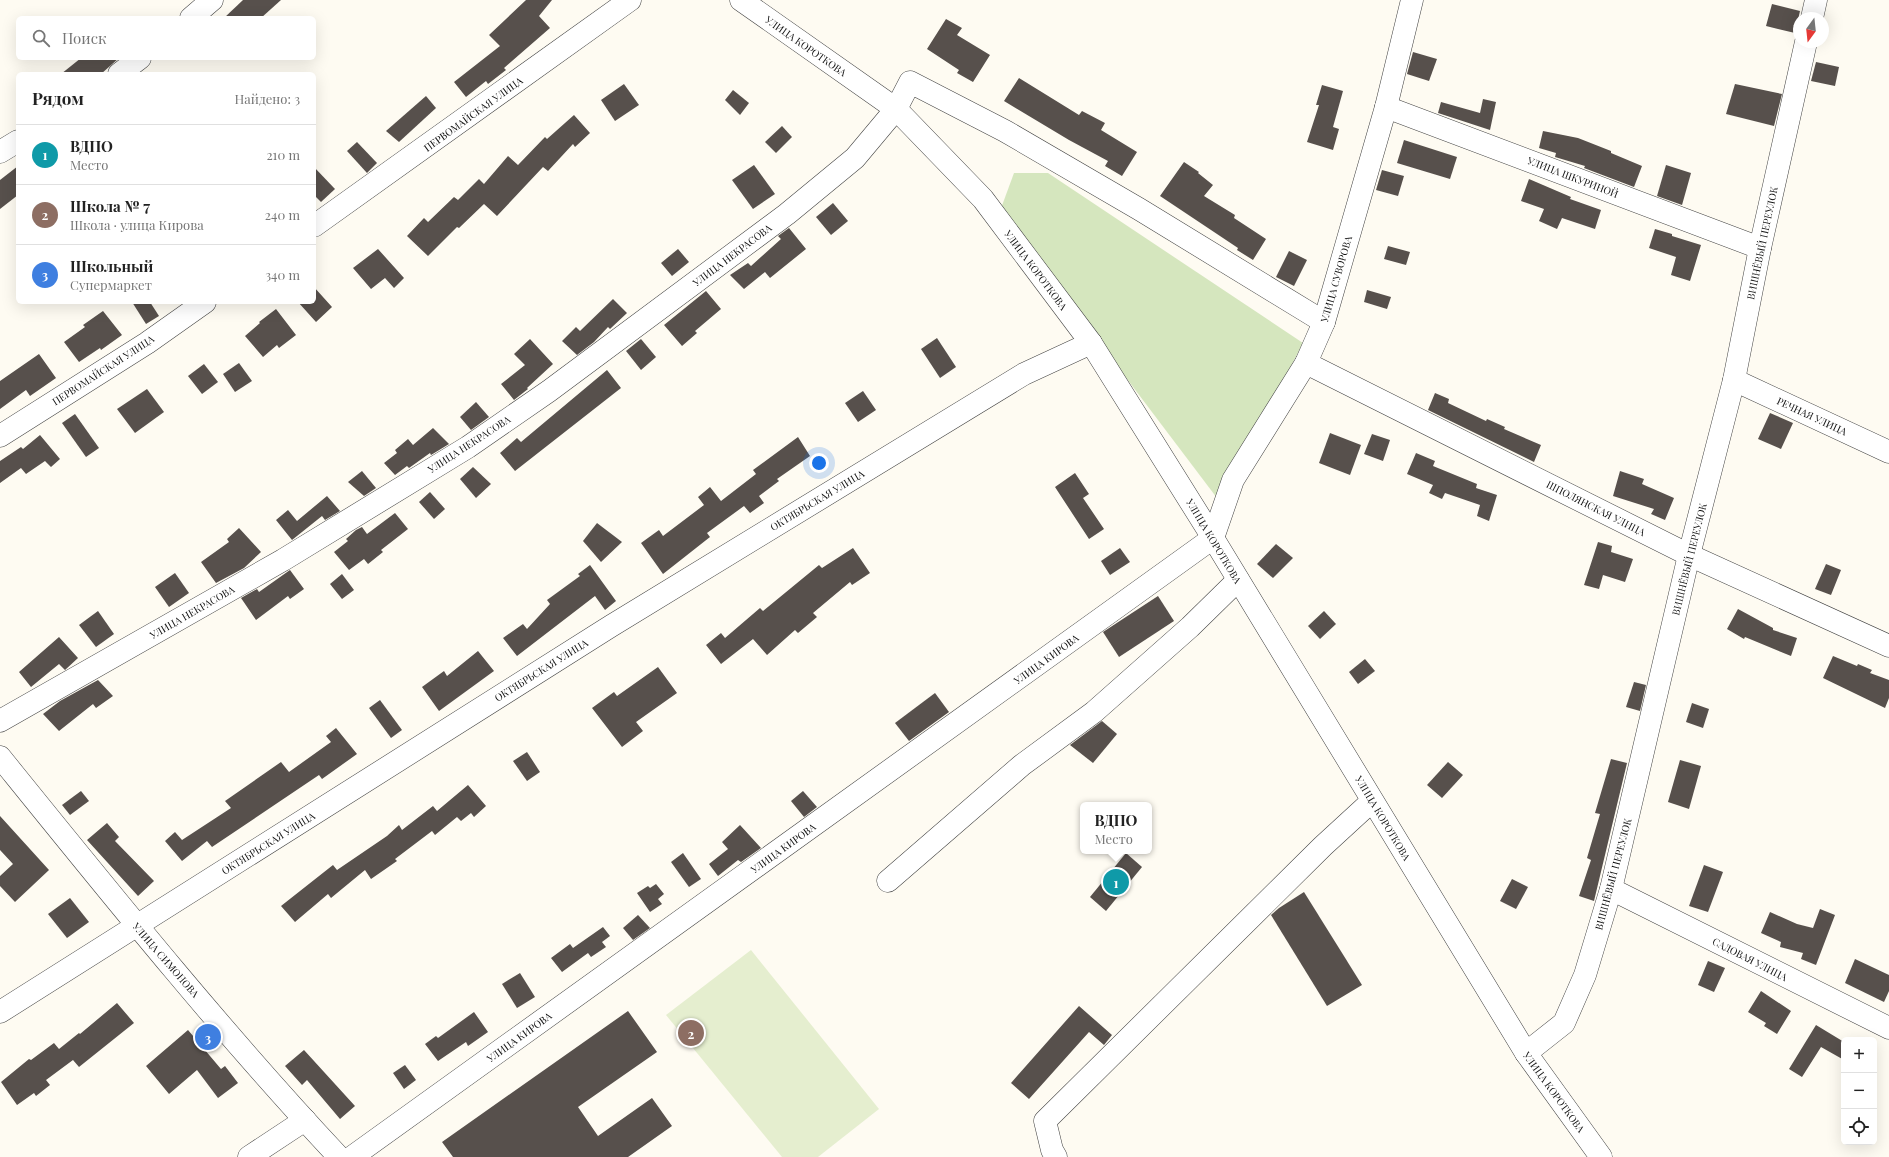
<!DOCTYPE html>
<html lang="ru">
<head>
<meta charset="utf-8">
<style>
	:root { --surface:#fff; --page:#f2f2f2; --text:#222; --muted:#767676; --line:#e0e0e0; --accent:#b4323e }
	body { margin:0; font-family:"Playfair Display",serif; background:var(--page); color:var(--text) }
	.controls { position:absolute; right:12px; bottom:12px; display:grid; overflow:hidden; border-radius:6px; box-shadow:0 4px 16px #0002 }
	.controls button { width:36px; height:36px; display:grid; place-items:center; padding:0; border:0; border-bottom:1px solid var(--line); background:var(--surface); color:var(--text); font:20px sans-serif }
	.compass { position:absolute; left:1793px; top:12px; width:36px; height:36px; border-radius:50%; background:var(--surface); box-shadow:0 4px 16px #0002; rotate:195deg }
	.you { position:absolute; left:819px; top:463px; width:14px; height:14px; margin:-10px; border:3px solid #fff; border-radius:50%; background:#1a73e8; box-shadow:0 0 0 6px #1a73e833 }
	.badge { display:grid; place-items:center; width:26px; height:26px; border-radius:50%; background:var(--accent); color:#fff; font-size:13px; font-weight:700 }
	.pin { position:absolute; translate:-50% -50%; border:2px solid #fff; box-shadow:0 1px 4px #0006 }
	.popup { position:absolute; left:1080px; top:802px; width:72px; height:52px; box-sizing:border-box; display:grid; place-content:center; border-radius:6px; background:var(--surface); filter:drop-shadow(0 1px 3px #0005); font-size:13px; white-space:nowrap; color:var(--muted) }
	.popup b { font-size:15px; color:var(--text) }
	.popup::after { content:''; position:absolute; left:50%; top:100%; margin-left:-8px; border:8px solid transparent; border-top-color:var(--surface) }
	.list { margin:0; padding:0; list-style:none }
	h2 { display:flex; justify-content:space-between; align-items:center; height:52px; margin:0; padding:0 16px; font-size:17px }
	h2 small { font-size:13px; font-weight:400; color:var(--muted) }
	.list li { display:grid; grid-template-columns:26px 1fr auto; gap:12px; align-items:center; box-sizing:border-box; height:60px; padding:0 16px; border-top:1px solid var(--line) }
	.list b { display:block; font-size:15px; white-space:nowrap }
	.list p { margin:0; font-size:13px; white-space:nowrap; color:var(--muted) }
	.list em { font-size:13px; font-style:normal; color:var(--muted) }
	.icon { flex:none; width:22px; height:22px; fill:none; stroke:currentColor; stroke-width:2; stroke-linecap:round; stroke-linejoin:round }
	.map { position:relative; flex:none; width:1889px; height:1157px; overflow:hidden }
	.search { position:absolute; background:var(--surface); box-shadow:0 4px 16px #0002; left:16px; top:16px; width:300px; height:44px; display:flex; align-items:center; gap:10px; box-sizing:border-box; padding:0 14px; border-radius:6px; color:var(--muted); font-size:15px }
	.panel { position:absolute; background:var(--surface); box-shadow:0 4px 16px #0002; left:16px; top:72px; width:300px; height:232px; border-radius:6px }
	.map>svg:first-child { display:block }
</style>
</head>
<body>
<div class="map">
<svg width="1889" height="1157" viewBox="0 0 1889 1157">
	<rect width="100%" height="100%" fill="#fefbf2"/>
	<polygon fill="#d5e6be" points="1014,173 1048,173 1303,343 1220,502 1000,211"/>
	<polygon fill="#e5eecf" points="751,950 879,1109 818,1157 782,1157 666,1015"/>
	<g fill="#57504c">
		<polygon points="243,0 281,0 261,18 224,18"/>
		<polygon points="526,0 552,0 539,16 550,28 504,68 506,70 488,84 486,81 466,97 454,82 500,46 489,35"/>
		<polygon points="1772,4 1800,11 1795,33 1766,26"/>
		<polygon points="946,19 962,28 957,35 990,55 973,82 957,73 959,70 927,49"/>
		<polygon points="1413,52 1437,59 1429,81 1407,74"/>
		<polygon points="81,58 119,58 101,74 61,74"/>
		<polygon points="1816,62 1839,67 1835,86 1811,81"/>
		<polygon points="1019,78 1079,115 1082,111 1105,123 1101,130 1137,152 1122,176 1105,166 1108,161 1069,140 1004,101"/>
		<polygon points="624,84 639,105 615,121 601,100"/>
		<polygon points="1735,84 1782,94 1774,126 1726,114"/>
		<polygon points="1322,85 1343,91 1333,127 1339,129 1333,150 1307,142 1319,105 1316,105"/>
		<polygon points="733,90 749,103 740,115 725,100"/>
		<polygon points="426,96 436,108 399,142 386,131"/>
		<polygon points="1483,99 1496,102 1490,130 1438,113 1441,102 1480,113"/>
		<polygon points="574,115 590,133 575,147 573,144 548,171 543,167 497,216 484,204 459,228 457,227 428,256 407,236 424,218 428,222 454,197 458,200 479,179 484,184 508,156 518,165 545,137 547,139"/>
		<polygon points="782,126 792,137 776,153 765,142"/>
		<polygon points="1543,131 1578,138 1611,151 1611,153 1642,166 1634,187 1584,168 1585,166 1555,157 1556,153 1539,148"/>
		<polygon points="1404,140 1457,157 1450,179 1397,163"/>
		<polygon points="357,142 377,163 367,173 347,151"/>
		<polygon points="1184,162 1199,172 1198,173 1213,185 1204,196 1235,215 1234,218 1266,239 1253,260 1237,250 1238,248 1160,196"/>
		<polygon points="754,165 775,194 753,209 732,180"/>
		<polygon points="1666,165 1691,173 1682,205 1657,196"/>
		<polygon points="18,166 18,195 0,209 0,180"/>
		<polygon points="314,167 335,189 321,202 314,195"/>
		<polygon points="1382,170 1404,176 1398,196 1376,190"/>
		<polygon points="1529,179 1571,197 1570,199 1601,210 1595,229 1562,218 1557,229 1539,221 1544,209 1521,201"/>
		<polygon points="833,203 848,221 831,235 816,217"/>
		<polygon points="789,228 806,249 770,278 765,272 744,289 730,275 748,263 751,266 781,239 778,236"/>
		<polygon points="1655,229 1672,234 1672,236 1701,245 1690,281 1671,275 1676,257 1649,248"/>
		<polygon points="1388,246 1410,252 1406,265 1384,259"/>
		<polygon points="378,249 404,278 394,288 385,278 371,289 353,268"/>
		<polygon points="678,249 689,262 672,276 661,263"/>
		<polygon points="1289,251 1307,260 1294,286 1276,277"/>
		<polygon points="314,287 332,307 316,322 298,302 314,302"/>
		<polygon points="1367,290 1391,297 1387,309 1364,302"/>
		<polygon points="706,291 721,309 695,331 697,333 682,346 664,325"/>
		<polygon points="613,299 627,313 610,329 608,327 594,342 577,355 562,341 576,327 580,331"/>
		<polygon points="132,302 150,302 159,316 146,324"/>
		<polygon points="276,309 296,335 279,348 277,345 263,357 245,336 260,323 259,322"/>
		<polygon points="103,311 122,335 101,350 100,348 79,362 64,342 85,327 83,325"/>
		<polygon points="937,338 956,367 940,378 921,349"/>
		<polygon points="530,339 553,364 527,388 528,389 514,400 501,384 525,365 514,354"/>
		<polygon points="641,339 656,357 641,370 626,351"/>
		<polygon points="39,354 56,378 30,396 26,390 0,409 0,381"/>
		<polygon points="239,363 252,381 235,392 223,374"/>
		<polygon points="204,364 218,382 202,394 188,376"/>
		<polygon points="607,370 621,388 515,471 500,453 517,438 521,442"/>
		<polygon points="147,389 164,412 135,433 117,409"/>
		<polygon points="863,391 876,410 858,422 845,403"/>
		<polygon points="1435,393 1449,399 1448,403 1486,421 1487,419 1505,427 1504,429 1541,445 1534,462 1428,410"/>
		<polygon points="476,402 489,417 471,430 460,417"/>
		<polygon points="1770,413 1793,423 1781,449 1758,439"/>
		<polygon points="75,414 99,448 86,457 62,423"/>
		<polygon points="433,428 449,444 431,455 430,453 409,468 407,466 395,475 384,463 397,453 395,450 408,439 413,445"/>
		<polygon points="1330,433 1361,445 1350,475 1319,463"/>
		<polygon points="1372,434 1390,440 1383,461 1364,454"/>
		<polygon points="40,435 60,459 51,467 45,461 26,474 21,468 0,483 0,461 21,447 23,449"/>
		<polygon points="798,437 810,456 777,479 779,481 759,496 764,503 750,513 744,506 707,533 710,537 663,574 641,543 659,530 663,536 704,505 698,497 710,487 721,501 756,474 753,470"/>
		<polygon points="1416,453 1435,461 1433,466 1477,484 1476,488 1497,495 1489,521 1477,516 1480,505 1445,493 1442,499 1429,493 1433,485 1407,474"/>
		<polygon points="473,467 491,484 476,498 460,479"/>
		<polygon points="362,471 376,488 364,496 348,482"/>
		<polygon points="1620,471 1644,479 1642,484 1674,498 1665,520 1651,514 1654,509 1613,496"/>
		<polygon points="1075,473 1089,494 1083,498 1104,529 1089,539 1055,487"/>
		<polygon points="430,492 445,509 434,519 419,502"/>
		<polygon points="327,496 340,511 325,520 322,516 292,540 276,520 288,510 297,521"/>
		<polygon points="395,513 408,529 381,550 383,552 368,564 364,559 349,570 334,552 348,541 346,539 356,530 362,527 367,534"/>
		<polygon points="597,523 622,542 601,562 583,541"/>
		<polygon points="239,528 261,552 244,568 216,583 201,562 229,542 227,539"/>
		<polygon points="1598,542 1612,546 1611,552 1633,559 1625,582 1603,575 1599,589 1584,585"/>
		<polygon points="1276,544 1293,558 1273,578 1257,564"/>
		<polygon points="853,548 870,573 852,585 850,582 813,613 817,617 798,633 795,630 767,655 753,639 721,664 706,645 721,633 725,638 760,608 763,611 819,565 822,568"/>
		<polygon points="1120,548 1130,562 1110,575 1101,561"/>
		<polygon points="1826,564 1841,570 1831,595 1815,589"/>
		<polygon points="590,565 616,601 605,610 595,596 517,656 503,638 523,624 527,629 550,604 547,600 580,576 578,574"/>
		<polygon points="290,570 304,589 290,599 288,596 256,620 241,598 257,589 259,592"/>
		<polygon points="175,573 189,593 169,607 155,587"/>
		<polygon points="342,574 354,590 342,599 330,584"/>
		<polygon points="1158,596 1174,621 1119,657 1103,632"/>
		<polygon points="1738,609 1773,628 1773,630 1797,638 1791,656 1745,637 1744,639 1727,629"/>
		<polygon points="98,611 114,634 96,647 79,625"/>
		<polygon points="1324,611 1336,624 1320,639 1308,626"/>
		<polygon points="59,637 78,658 65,670 59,664 31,687 19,672"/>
		<polygon points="478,651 494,671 439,711 422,687 444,671 447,676"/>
		<polygon points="1833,656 1857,666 1858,664 1872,670 1870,673 1889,680 1889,698 1885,708 1823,678"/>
		<polygon points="1365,659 1375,671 1358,684 1349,672"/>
		<polygon points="658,667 677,693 636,722 643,731 622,747 592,708 614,692 617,696"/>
		<polygon points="98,680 113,696 96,708 93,704 59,731 43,714 60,701"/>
		<polygon points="1634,682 1646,685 1640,711 1626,707"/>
		<polygon points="935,693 949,712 909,741 895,723"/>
		<polygon points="380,700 402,730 391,738 369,708"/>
		<polygon points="1692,703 1709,709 1703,728 1686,722"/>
		<polygon points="1102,721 1117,734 1093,763 1070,745"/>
		<polygon points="336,728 357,754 322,779 319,775 212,847 207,841 182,861 165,841 175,832 182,840 231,808 225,801 281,762 289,772 331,742 326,736"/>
		<polygon points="527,752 540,772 527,781 513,761"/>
		<polygon points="1611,759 1627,763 1594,901 1579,896 1591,860 1587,858 1600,814 1595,813"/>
		<polygon points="1680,760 1701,766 1689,809 1668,802"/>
		<polygon points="1448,762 1463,775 1442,798 1427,785"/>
		<polygon points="468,785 486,806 474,817 471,813 461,821 457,817 435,835 432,831 395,859 397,861 371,879 365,870 331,898 328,894 295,922 281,906 333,865 337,870 387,836 399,825 402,830 433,806 437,811"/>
		<polygon points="81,791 89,801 70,815 62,805"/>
		<polygon points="803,791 817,807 804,817 791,801"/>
		<polygon points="0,816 49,870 15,902 0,886 0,876 13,864 0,850"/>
		<polygon points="107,823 119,837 115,841 154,881 138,896 87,840"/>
		<polygon points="740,825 761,848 741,862 738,860 718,876 709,864 728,849 722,842"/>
		<polygon points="683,853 701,879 689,887 671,862"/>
		<polygon points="1126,853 1142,867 1106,911 1090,897"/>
		<polygon points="1704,865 1723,872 1708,912 1689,906"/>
		<polygon points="1512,879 1528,887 1516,909 1500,901"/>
		<polygon points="656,884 664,894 658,899 662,904 650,912 637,893 648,886 650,888"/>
		<polygon points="1304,892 1362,985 1327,1006 1271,915 1279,908"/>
		<polygon points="70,898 89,922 67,938 48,914"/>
		<polygon points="1820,909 1835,915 1816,965 1801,959 1803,953 1780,947 1781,942 1761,933 1770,912 1797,924 1813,928"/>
		<polygon points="638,915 650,928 633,940 623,928"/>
		<polygon points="603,927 610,936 602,942 606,947 591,957 588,953 562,972 551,958 570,944 573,948"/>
		<polygon points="1855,959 1889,975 1889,991 1884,1002 1845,983"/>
		<polygon points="1708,961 1725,968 1714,992 1698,985"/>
		<polygon points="520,973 535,997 517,1008 502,984"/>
		<polygon points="1761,991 1791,1011 1777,1034 1764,1026 1766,1023 1748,1012"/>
		<polygon points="117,1003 134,1023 79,1067 73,1060 46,1080 50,1085 36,1096 34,1093 17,1105 1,1082 29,1059 31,1060 54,1043 59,1049 79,1033 80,1034"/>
		<polygon points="1079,1006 1112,1035 1104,1045 1089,1032 1029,1099 1011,1083"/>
		<polygon points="628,1011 657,1052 578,1107 598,1136 652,1098 672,1126 628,1157 453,1157 442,1142"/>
		<polygon points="474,1012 488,1032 468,1046 466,1042 438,1061 425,1044 436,1036 438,1038"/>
		<polygon points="1816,1025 1844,1042 1844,1060 1821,1047 1802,1077 1789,1069"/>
		<polygon points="188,1030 221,1069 225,1066 238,1083 218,1098 197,1070 169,1094 146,1066"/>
		<polygon points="304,1050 355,1106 340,1119 307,1080 302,1085 285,1066"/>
		<polygon points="405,1065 416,1080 404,1089 393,1073"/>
	</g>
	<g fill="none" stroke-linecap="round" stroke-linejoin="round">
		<g stroke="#424242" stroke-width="23">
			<g id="minor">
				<polyline points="741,0 896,109 983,199 1091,343 1213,538 1526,1053 1601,1157"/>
				<polyline points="191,18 212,0"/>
				<polyline points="1812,18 1816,0"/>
				<polyline points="119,74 140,58"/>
				<polyline points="1386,107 1760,248"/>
				<polyline points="0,152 18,141"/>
				<polyline points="314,226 630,0"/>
				<polyline points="1306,363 1689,555 1889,646"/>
				<polyline points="1734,380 1889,452"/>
				<polyline points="0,436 147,343 205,302"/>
				<polyline points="1213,538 1233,480 1306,363 1324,322 1386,107 1412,0"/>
				<polyline points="0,721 283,560 468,447 549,391 787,214 855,158 896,109 910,82 1005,131 1139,209 1324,322"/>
				<path d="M0 757C110 893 220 1030 339 1157"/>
				<polyline points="888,881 1022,765 1094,712 1190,627 1238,580"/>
				<polyline points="1611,889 1889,1028"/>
				<polyline points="0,1012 611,626 1024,374 1091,343"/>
				<polyline points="1526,1053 1564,1023 1585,975 1611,889 1689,555 1734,380 1760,248 1806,42"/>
				<polyline points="249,1157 305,1120"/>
				<polyline points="352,1157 1213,538"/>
				<polyline points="1056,1157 1052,1150 1045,1121 1323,846 1372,801"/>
			</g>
		</g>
		<use href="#minor" stroke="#fff" stroke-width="22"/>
	</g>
	<g text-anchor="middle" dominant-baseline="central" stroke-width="4" stroke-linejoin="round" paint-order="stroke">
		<g font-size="10" fill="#0f0f0f" stroke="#fff">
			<text transform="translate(806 46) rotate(35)">УЛИЦА КОРОТКОВА</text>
			<text transform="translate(473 114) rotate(-36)">ПЕРВОМАЙСКАЯ УЛИЦА</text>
			<text transform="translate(1573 177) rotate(21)">УЛИЦА ШКУРИНОЙ</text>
			<text transform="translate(1762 243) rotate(-78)">ВИШНЁВЫЙ ПЕРЕУЛОК</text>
			<text transform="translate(732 255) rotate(-37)">УЛИЦА НЕКРАСОВА</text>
			<text transform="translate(1036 270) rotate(53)">УЛИЦА КОРОТКОВА</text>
			<text transform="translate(1336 279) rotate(-74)">УЛИЦА СУВОРОВА</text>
			<text transform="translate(103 370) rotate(-33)">ПЕРВОМАЙСКАЯ УЛИЦА</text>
			<text transform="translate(1812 416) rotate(25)">РЕЧНАЯ УЛИЦА</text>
			<text transform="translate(469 444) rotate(-33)">УЛИЦА НЕКРАСОВА</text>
			<text transform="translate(817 500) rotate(-31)">ОКТЯБРЬСКАЯ УЛИЦА</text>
			<text transform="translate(1596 508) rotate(27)">ШПОЛЯНСКАЯ УЛИЦА</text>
			<text transform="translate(1214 541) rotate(59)">УЛИЦА КОРОТКОВА</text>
			<text transform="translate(1689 559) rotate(-76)">ВИШНЁВЫЙ ПЕРЕУЛОК</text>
			<text transform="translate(192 612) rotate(-30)">УЛИЦА НЕКРАСОВА</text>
			<text transform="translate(1046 659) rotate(-36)">УЛИЦА КИРОВА</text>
			<text transform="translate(541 670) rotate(-32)">ОКТЯБРЬСКАЯ УЛИЦА</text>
			<text transform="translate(1383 818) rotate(59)">УЛИЦА КОРОТКОВА</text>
			<text transform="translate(268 843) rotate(-32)">ОКТЯБРЬСКАЯ УЛИЦА</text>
			<text transform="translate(783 848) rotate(-36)">УЛИЦА КИРОВА</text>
			<text transform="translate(1613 874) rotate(-75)">ВИШНЁВЫЙ ПЕРЕУЛОК</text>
			<text transform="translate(1750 959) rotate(27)">САДОВАЯ УЛИЦА</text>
			<text transform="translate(166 960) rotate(49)">УЛИЦА СИМОНОВА</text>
			<text transform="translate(519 1037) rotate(-36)">УЛИЦА КИРОВА</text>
			<text transform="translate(1554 1092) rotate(54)">УЛИЦА КОРОТКОВА</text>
		</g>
	</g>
</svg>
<div class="controls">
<button>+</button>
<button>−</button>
<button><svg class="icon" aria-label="locate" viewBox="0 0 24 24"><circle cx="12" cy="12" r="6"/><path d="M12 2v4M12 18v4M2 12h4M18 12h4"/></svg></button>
</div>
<svg class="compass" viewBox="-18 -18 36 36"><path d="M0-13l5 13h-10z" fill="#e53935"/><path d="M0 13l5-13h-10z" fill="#767676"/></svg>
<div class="you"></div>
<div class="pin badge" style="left:1116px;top:882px;background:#0f9aa8">1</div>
<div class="popup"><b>ВДПО</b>Место</div>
<div class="pin badge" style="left:691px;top:1033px;background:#8d6e63">2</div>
<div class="pin badge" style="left:208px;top:1037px;background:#3f7fe0">3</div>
<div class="search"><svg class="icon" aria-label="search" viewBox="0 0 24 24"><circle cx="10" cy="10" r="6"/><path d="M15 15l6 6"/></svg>Поиск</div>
<section class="panel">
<h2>Рядом<small>Найдено: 3</small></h2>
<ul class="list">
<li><span class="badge" style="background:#0f9aa8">1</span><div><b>ВДПО</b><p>Место</p></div><em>210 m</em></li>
<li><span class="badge" style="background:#8d6e63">2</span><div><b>Школа № 7</b><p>Школа · улица Кирова</p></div><em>240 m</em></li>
<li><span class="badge" style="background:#3f7fe0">3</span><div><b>Школьный</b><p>Супермаркет</p></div><em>340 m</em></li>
</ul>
</section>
</div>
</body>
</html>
